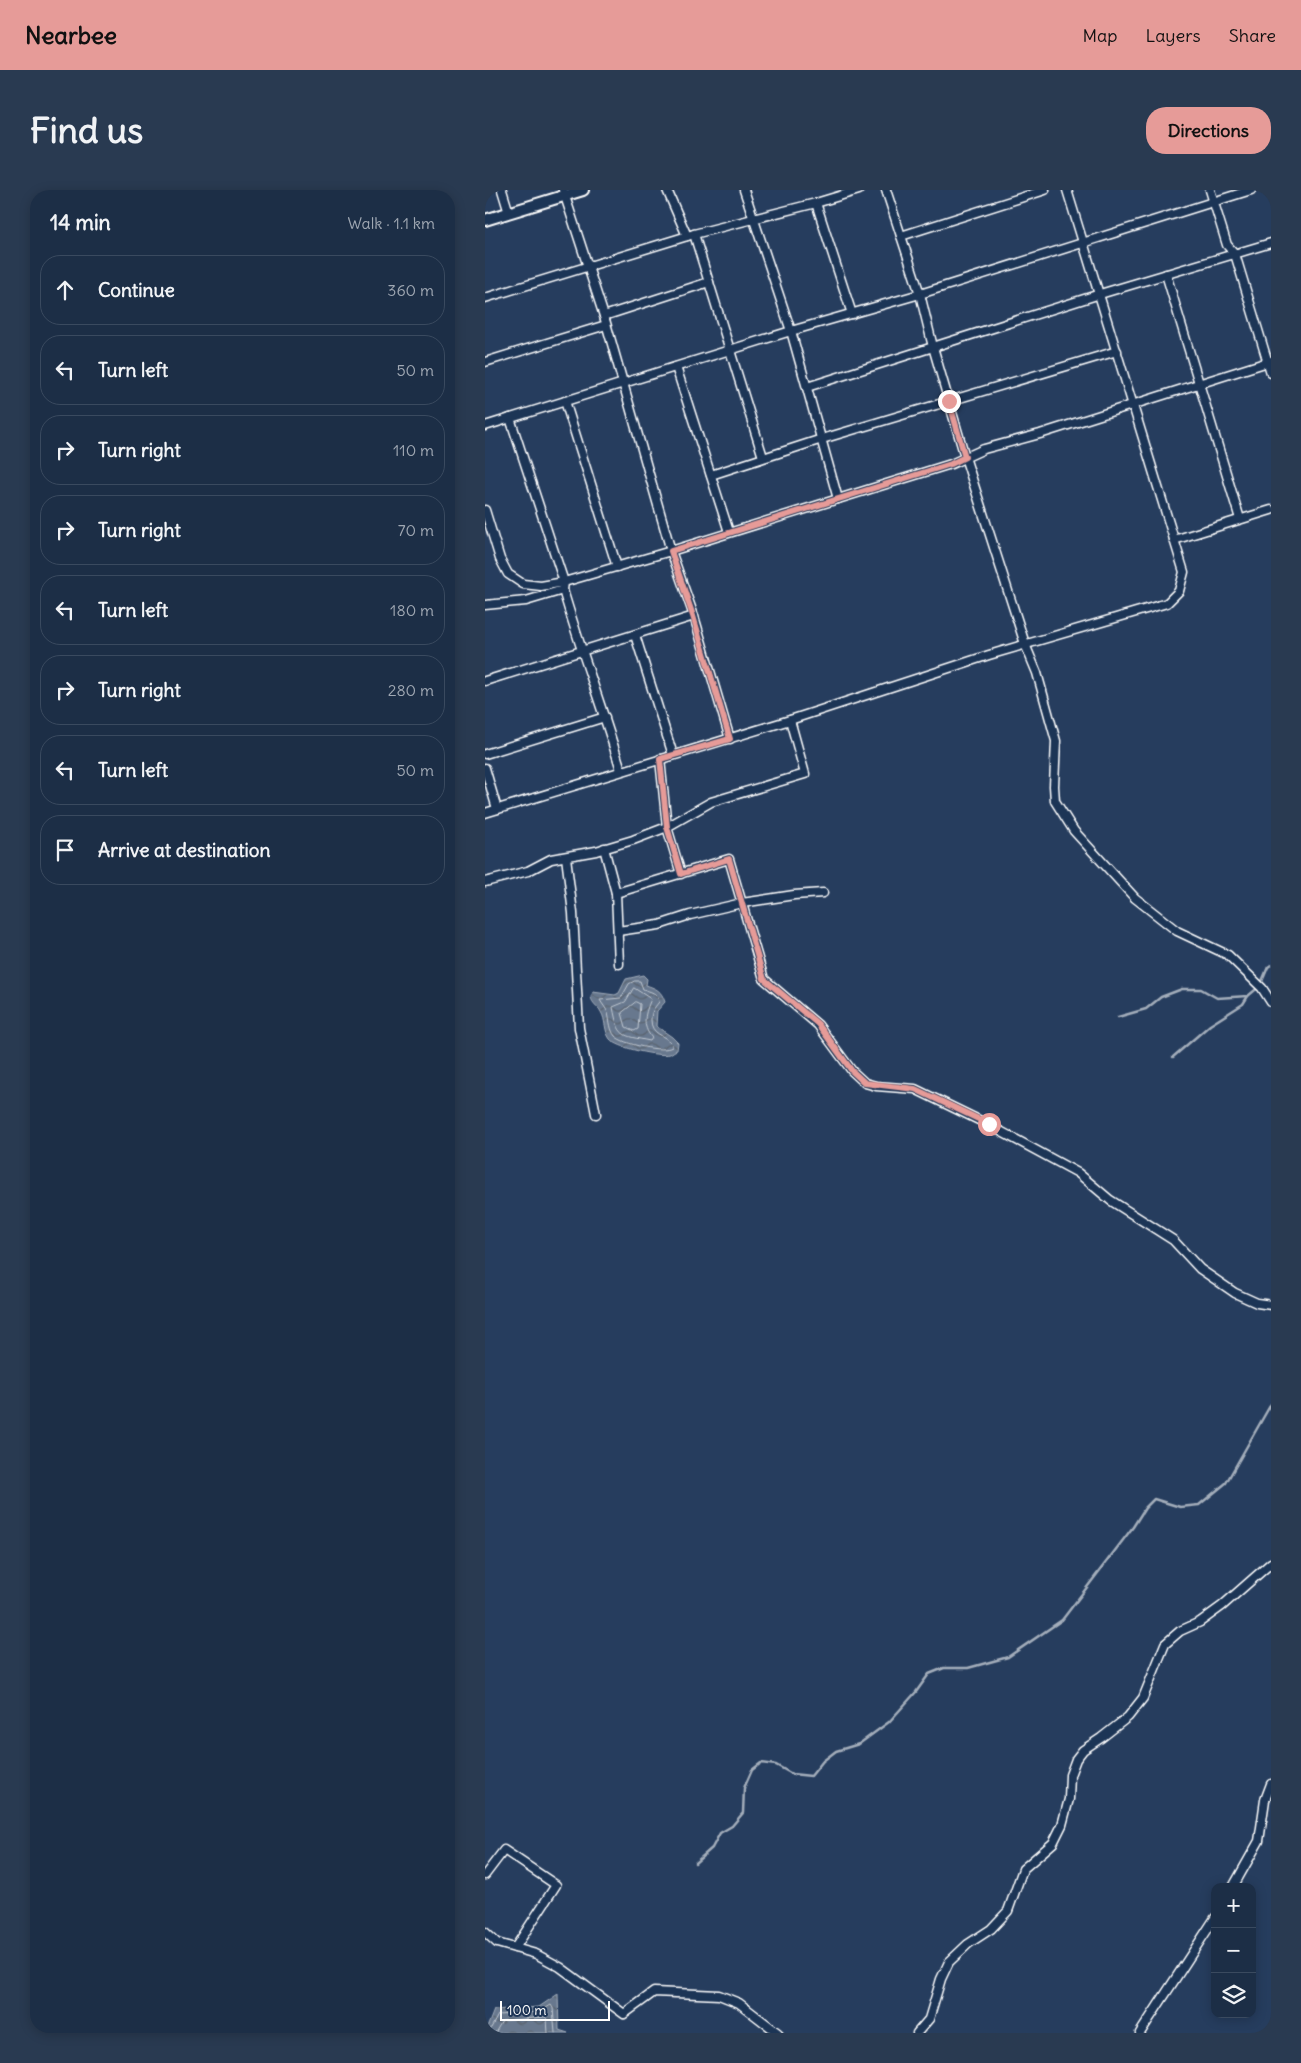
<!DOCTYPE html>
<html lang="en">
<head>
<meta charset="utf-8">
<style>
	:root { --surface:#1c2e46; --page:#293a51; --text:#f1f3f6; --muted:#a0a8b3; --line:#3a4a5f; --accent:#e69b98 }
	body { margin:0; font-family:Delius,sans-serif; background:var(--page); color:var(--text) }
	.controls { position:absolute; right:15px; bottom:15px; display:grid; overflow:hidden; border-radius:10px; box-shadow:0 2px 12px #0003 }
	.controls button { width:45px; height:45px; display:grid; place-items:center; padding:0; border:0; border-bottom:1px solid var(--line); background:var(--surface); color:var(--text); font:25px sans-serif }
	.scale { position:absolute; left:15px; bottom:12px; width:110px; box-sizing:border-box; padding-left:5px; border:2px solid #fff; border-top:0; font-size:14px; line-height:18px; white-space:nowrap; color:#fff; -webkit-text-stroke:4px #1d3557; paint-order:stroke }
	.stop { position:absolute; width:15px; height:15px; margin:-11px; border:4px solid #e69b98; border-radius:50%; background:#fff }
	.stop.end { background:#e69b98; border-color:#fff; box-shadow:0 1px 5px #0008 }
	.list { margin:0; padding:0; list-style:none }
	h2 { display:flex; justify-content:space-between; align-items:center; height:65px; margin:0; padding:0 20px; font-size:21px }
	h2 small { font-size:16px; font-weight:400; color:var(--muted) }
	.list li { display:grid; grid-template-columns:32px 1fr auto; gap:15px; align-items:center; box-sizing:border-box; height:70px; margin:0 10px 10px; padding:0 10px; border:1px solid var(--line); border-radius:20px }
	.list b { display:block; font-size:19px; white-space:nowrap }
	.list em { font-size:16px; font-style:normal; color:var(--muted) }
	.icon { flex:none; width:28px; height:28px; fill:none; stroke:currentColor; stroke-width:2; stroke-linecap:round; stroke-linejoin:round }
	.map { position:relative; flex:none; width:786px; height:1843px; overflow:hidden; border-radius:20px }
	header { display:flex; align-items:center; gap:30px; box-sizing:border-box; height:70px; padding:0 25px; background:var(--accent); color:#111 }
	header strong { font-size:24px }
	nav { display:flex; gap:28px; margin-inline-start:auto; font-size:18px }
	.intro { display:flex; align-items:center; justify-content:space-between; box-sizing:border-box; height:120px; padding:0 30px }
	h1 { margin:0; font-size:35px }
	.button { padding:12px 22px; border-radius:20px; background:var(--accent); color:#111; font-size:18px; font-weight:700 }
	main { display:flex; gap:30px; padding:0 30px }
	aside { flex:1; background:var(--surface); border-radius:20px; box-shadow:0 2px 12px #0003 }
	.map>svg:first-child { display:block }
</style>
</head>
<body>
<header>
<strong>Nearbee</strong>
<nav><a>Map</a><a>Layers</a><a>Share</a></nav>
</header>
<div class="intro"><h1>Find us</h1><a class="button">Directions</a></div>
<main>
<aside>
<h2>14 min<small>Walk · 1.1 km</small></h2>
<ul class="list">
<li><svg class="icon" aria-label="ahead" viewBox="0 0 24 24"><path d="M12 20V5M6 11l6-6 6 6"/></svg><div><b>Continue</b></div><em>360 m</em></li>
<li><svg class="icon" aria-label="left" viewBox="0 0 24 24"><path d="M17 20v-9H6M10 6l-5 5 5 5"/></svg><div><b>Turn left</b></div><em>50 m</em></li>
<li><svg class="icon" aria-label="right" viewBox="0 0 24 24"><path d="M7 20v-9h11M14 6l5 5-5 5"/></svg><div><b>Turn right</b></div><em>110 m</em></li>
<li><svg class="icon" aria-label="right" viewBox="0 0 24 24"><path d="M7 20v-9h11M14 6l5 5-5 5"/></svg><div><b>Turn right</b></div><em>70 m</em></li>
<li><svg class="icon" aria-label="left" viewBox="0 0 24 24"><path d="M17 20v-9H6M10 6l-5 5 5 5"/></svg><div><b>Turn left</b></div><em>180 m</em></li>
<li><svg class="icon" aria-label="right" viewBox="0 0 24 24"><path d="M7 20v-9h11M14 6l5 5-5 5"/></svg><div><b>Turn right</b></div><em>280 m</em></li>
<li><svg class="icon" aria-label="left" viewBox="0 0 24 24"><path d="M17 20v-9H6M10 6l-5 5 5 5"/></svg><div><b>Turn left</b></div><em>50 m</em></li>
<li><svg class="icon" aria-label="arrive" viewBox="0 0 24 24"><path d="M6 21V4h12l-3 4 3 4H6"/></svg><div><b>Arrive at destination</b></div></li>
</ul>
</aside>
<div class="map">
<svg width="786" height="1843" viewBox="0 0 786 1843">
	<defs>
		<pattern id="water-waves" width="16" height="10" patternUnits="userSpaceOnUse" patternTransform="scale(1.25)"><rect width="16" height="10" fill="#67788e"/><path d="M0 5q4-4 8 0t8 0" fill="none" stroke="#5a626d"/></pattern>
	</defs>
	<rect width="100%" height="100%" fill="#263d5e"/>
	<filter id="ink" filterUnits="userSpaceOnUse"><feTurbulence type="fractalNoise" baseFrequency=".02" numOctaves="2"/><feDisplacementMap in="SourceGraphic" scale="10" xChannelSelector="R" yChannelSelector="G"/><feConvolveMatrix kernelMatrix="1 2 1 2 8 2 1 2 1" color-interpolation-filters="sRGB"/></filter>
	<g filter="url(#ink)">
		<g fill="url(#water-waves)" stroke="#a4aebb">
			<path d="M158 785 162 789 161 795C172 799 176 800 180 812L172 821 171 836 187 847 193 853 192 860C189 861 187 863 185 864 174 867 132 858 125 849 119 841 121 830 116 822 113 816 107 814 106 807L108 802 130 805 134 803 141 789Z"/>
			<polygon points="73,1804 74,1840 83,1843 0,1843 9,1820 54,1817"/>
		</g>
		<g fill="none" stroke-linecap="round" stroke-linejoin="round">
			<g stroke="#c2c9d2" stroke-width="1">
				<path d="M150 791H155L158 799C165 802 173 802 174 812 169 818 166 822 166 830 166 845 179 844 187 854V857C178 863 137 854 130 846 125 840 125 831 123 823 121 818 117 814 115 810L136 808 144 794Z"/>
				<path d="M149 798 166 809C160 823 156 835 167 848L165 851C136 845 134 848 128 817L140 812Z"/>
				<polygon points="151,812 155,814 153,839 149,841 141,837 137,823"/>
				<polyline points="0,1840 6,1838 13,1825 54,1822 66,1815 68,1818 70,1843"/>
				<polyline points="10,1843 17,1831 60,1827 62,1829 63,1843"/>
			</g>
			<g stroke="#a4aebb" stroke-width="2.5">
				<polyline points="633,827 661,819 676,807 697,799 716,799 732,808 763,806 775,796 783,777 786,775"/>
				<polyline points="688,867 725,835 758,814 763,806"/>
				<polyline points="210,1673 227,1658 235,1643 247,1636 258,1623 259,1598 267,1580 276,1573 291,1575 307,1584 326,1586 338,1571 351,1561 374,1554 404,1532 431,1502 444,1484 459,1478 483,1478 523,1467 577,1430 648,1337 660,1318 669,1309 695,1317 714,1315 741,1293 786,1214"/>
			</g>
			<g stroke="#fff" stroke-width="11">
				<g id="minor">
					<polyline points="17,0 24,23"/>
					<polyline points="78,0 119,126 186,361 353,309 306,141 259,0"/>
					<polyline points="182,0 202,46"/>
					<polyline points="401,0 435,104 448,157 480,267 540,454 552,483 571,551 569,596 570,611 589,641 650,708 692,741 743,765 777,798 786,812"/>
					<polyline points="725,0 742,55 750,64 786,183"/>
					<polyline points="331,13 374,0"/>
					<polyline points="209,44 278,267"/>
					<polyline points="416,46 560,0"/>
					<polyline points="681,84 755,329"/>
					<polyline points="0,108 209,44 331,13 367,124"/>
					<polyline points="119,126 224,92"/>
					<polyline points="0,172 121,135"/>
					<polyline points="191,177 244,342"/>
					<polyline points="322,197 615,104 786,53"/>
					<polyline points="80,211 132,377"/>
					<path d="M25 228 79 392 78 400C96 461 118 520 136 580"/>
					<polyline points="0,236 306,141 435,104 766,0"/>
					<polyline points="226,285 337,249 632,161"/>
					<polyline points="353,309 466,274 499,259 555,244 786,171"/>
					<polyline points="0,320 15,369 23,384 38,394 56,396 79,392 186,361 209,426 245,549"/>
					<polyline points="689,350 786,320"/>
					<polyline points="0,415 41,411 78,400"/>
					<polyline points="150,445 188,565"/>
					<polyline points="0,491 209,426"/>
					<polyline points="0,564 120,527"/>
					<polyline points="175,569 182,637 196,684"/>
					<polyline points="0,578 12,619"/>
					<polyline points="0,623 305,530 504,465 682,413 694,401 699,382 582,0"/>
					<polyline points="119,658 131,703 134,774"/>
					<polyline points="81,667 88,723 94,838 111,924"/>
					<polyline points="0,692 43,681 66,669 111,661 148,650 182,637 226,612 320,584 305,530"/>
					<polyline points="131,703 244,669 279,789 333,835 367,881 380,893 391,896 430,899 504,935 593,983 625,1010 688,1050 715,1079 750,1103 772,1113 786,1115"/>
					<polyline points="133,741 174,735 205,725 257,713 309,705 338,703"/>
					<polyline points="0,1685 19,1660 71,1695 30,1758"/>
					<polyline points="748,1697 774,1651 780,1610 786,1594"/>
					<polyline points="0,1742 12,1753 51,1764 75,1777 139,1824 169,1802 234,1805 254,1813 293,1843"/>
					<polyline points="432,1843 444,1829 456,1789 464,1772 483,1754 506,1739 523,1721 538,1679 568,1653 577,1635 584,1609 585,1585 591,1569 598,1560 616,1548 643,1527 658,1508 680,1454 695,1441 715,1432 737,1416 786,1373"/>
					<polyline points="655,1843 730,1728"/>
				</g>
			</g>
			<g stroke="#fff" stroke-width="14">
				<polyline id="tertiary" points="0,30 98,0"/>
			</g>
			<use href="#minor" stroke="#1d3557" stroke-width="8"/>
			<use href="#tertiary" stroke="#1d3557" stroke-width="10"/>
		</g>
	</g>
	<g fill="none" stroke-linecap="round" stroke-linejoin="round" filter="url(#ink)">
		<polyline stroke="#e69b98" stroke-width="6" points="464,211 480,267 466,274 186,361 208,426 245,549 175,569 182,637 196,684 244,669 279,789 333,834 367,881 380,893 430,899 504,934"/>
	</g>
</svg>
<div class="controls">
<button>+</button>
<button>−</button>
<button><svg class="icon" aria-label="layers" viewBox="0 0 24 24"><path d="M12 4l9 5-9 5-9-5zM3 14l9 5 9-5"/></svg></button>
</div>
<div class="scale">100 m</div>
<div class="stop" style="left:504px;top:934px"></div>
<div class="stop end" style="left:464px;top:211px"></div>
</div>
</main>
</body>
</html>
